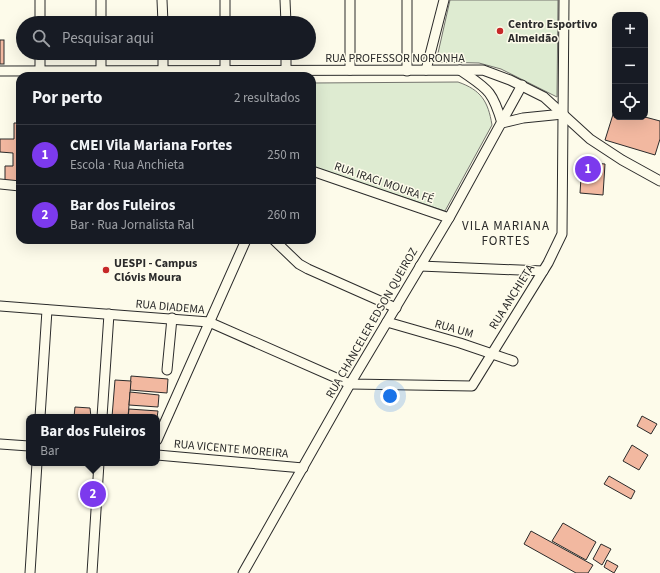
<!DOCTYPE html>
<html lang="pt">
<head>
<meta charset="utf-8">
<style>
	:root { --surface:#171b24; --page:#20242c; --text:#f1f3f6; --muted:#9ea1a6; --line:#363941; --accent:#7c3aed }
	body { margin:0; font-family:"Source Sans 3",sans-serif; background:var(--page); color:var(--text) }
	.controls { position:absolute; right:12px; top:12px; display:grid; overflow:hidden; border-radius:8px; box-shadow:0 4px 16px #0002 }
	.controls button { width:36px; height:36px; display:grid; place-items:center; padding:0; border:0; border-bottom:1px solid var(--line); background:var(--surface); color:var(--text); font:20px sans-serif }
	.you { position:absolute; left:390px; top:396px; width:14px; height:14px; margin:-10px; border:3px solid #fff; border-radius:50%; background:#1a73e8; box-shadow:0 0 0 6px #1a73e833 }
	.badge { display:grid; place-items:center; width:26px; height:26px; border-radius:50%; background:var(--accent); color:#fff; font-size:13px; font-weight:700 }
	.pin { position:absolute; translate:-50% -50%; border:2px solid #fff; box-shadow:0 1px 4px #0006 }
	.popup { position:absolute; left:26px; top:414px; width:134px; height:52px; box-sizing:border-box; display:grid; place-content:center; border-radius:8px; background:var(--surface); filter:drop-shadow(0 1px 3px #0005); font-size:13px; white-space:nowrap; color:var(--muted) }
	.popup b { font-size:15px; color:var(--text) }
	.popup::after { content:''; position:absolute; left:50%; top:100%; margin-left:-8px; border:8px solid transparent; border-top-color:var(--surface) }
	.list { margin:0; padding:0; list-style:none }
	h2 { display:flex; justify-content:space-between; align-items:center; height:52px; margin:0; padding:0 16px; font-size:17px }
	h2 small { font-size:13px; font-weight:400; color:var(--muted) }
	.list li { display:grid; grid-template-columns:26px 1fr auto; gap:12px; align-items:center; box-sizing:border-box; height:60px; padding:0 16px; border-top:1px solid var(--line) }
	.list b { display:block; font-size:15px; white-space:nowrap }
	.list p { margin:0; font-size:13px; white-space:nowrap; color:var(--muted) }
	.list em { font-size:13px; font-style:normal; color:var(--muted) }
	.icon { flex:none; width:22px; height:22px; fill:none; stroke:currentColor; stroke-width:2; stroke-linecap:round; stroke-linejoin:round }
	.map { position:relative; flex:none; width:660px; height:573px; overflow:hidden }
	.search { position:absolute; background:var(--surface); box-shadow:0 4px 16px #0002; left:16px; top:16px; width:300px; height:44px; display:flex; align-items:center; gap:10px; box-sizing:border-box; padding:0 14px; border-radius:22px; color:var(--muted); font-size:15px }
	.panel { position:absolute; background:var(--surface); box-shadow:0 4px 16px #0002; left:16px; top:72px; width:300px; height:172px; border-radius:12px }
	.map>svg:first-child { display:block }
</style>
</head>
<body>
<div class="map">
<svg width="660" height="573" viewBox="0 0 660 573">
	<rect width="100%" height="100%" fill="#fdfbea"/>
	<g fill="#deebd1" stroke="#74746e">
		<polygon points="450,0 558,0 557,97 501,69 479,63 436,62"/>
		<path d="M458 82C481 90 488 101 492 125L445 211 312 167V83Z"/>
	</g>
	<g fill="#f2b8a0" stroke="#2b2b2b">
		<rect x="0" y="40" width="4" height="24"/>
		<polygon points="615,108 615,117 645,117 660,121 660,139 655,155 605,140"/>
		<polygon points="14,123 20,123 20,181 5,181 5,166 13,166 13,153 0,152 0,139 14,139"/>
		<polygon points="578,162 605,164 603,195 580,193 581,178 577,178"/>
		<polygon points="131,376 168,379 167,393 130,390"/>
		<polygon points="115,380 131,381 128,417 112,417"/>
		<polygon points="130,392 159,395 158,407 129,405"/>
		<polygon points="75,407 90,408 91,417 74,417"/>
		<polygon points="129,409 158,411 157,418 128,417"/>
		<polygon points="642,416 657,424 651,434 637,426"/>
		<polygon points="632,445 648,455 639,470 623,461"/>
		<polygon points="609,476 635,491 631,499 604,484"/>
		<polygon points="563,523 596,542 586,560 552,541"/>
		<polygon points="531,531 593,565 588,573 576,573 524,544"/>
		<polygon points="601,544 611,549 602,565 593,559"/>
		<polygon points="607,560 618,566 614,573 604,567"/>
	</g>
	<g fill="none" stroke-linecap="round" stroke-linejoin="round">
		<g stroke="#2b2b2b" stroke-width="11">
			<g id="minor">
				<polyline points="40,0 40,23"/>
				<polyline points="101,0 101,23"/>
				<polyline points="162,0 163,23"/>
				<polyline points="225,0 225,23"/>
				<polyline points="285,0 286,23"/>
				<polyline points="350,0 350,70"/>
				<polyline points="407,0 407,71"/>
				<polyline points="40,53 40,72"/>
				<polyline points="101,53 101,71"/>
				<polyline points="163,53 163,71"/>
				<polyline points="225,53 225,70"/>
				<polyline points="286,53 286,70"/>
				<polyline points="426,70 444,0"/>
				<path d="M460 70C487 89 492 89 502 123L523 118 563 114"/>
				<polyline points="0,71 483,70 510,80 544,97 590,139 622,160 660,181"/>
				<polyline points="312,171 449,218"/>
				<polyline points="0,184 20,186"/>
				<polyline points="274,240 299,264 308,269 396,308"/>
				<polyline points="420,266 543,271"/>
				<polyline points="0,306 209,322 350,384 472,386 548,263 562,234 564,0"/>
				<polyline points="387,322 460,343 513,361"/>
				<polyline points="167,370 172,318"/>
				<polyline points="40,417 47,310"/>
				<polyline points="102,417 109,314"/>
				<polyline points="157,440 246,240"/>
				<polyline points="0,444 29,446"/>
				<polyline points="157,455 303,468"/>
				<polyline points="30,573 37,463"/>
				<polyline points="92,573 99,463"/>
				<polyline points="243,573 350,384 449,218 522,85"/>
			</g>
		</g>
		<use href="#minor" stroke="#fdfbea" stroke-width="9"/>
	</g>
	<g fill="#c62828" stroke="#fdfbea" stroke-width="1.5">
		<circle cx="500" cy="31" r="4"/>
		<circle cx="106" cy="270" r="4"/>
	</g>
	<g text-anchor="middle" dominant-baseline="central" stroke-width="3" stroke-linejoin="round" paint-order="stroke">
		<g font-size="12" font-weight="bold" fill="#2b2b2b" stroke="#fdfbea" text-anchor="start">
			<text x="508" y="24">Centro Esportivo<tspan x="508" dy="14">Almeidão</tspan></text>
			<text x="114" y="263">UESPI - Campus<tspan x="114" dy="14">Clóvis Moura</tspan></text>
		</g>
		<g font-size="12" fill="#2b2b2b" stroke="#fdfbea">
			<text x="395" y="58">RUA PROFESSOR NORONHA</text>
			<text transform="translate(384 183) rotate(19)">RUA IRACI MOURA FÉ</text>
			<text transform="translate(512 297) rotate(-58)">RUA ANCHIETA</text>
			<text transform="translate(170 307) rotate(5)">RUA DIADEMA</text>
			<text transform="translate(372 323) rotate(-60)">RUA CHANCELER EDSON QUEIROZ</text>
			<text transform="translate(454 329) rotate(16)">RUA UM</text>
			<text transform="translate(231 449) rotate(5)">RUA VICENTE MOREIRA</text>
		</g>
		<g font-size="13" letter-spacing="1" fill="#2b2b2b" stroke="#fdfbea">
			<text x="506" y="226">VILA MARIANA<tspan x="506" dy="15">FORTES</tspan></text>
		</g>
	</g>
</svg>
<div class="controls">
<button>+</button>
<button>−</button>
<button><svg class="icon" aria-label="locate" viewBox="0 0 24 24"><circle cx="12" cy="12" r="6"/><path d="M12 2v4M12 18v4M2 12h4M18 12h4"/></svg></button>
</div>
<div class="you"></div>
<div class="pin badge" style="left:588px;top:169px">1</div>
<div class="pin badge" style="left:93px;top:494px">2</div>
<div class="popup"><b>Bar dos Fuleiros</b>Bar</div>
<div class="search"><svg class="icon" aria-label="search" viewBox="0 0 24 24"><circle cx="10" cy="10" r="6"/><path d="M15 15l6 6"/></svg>Pesquisar aqui</div>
<section class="panel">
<h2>Por perto<small>2 resultados</small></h2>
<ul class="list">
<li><span class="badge">1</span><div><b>CMEI Vila Mariana Fortes</b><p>Escola · Rua Anchieta</p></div><em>250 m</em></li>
<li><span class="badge">2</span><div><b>Bar dos Fuleiros</b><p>Bar · Rua Jornalista Ral</p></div><em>260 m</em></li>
</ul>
</section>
</div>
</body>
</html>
